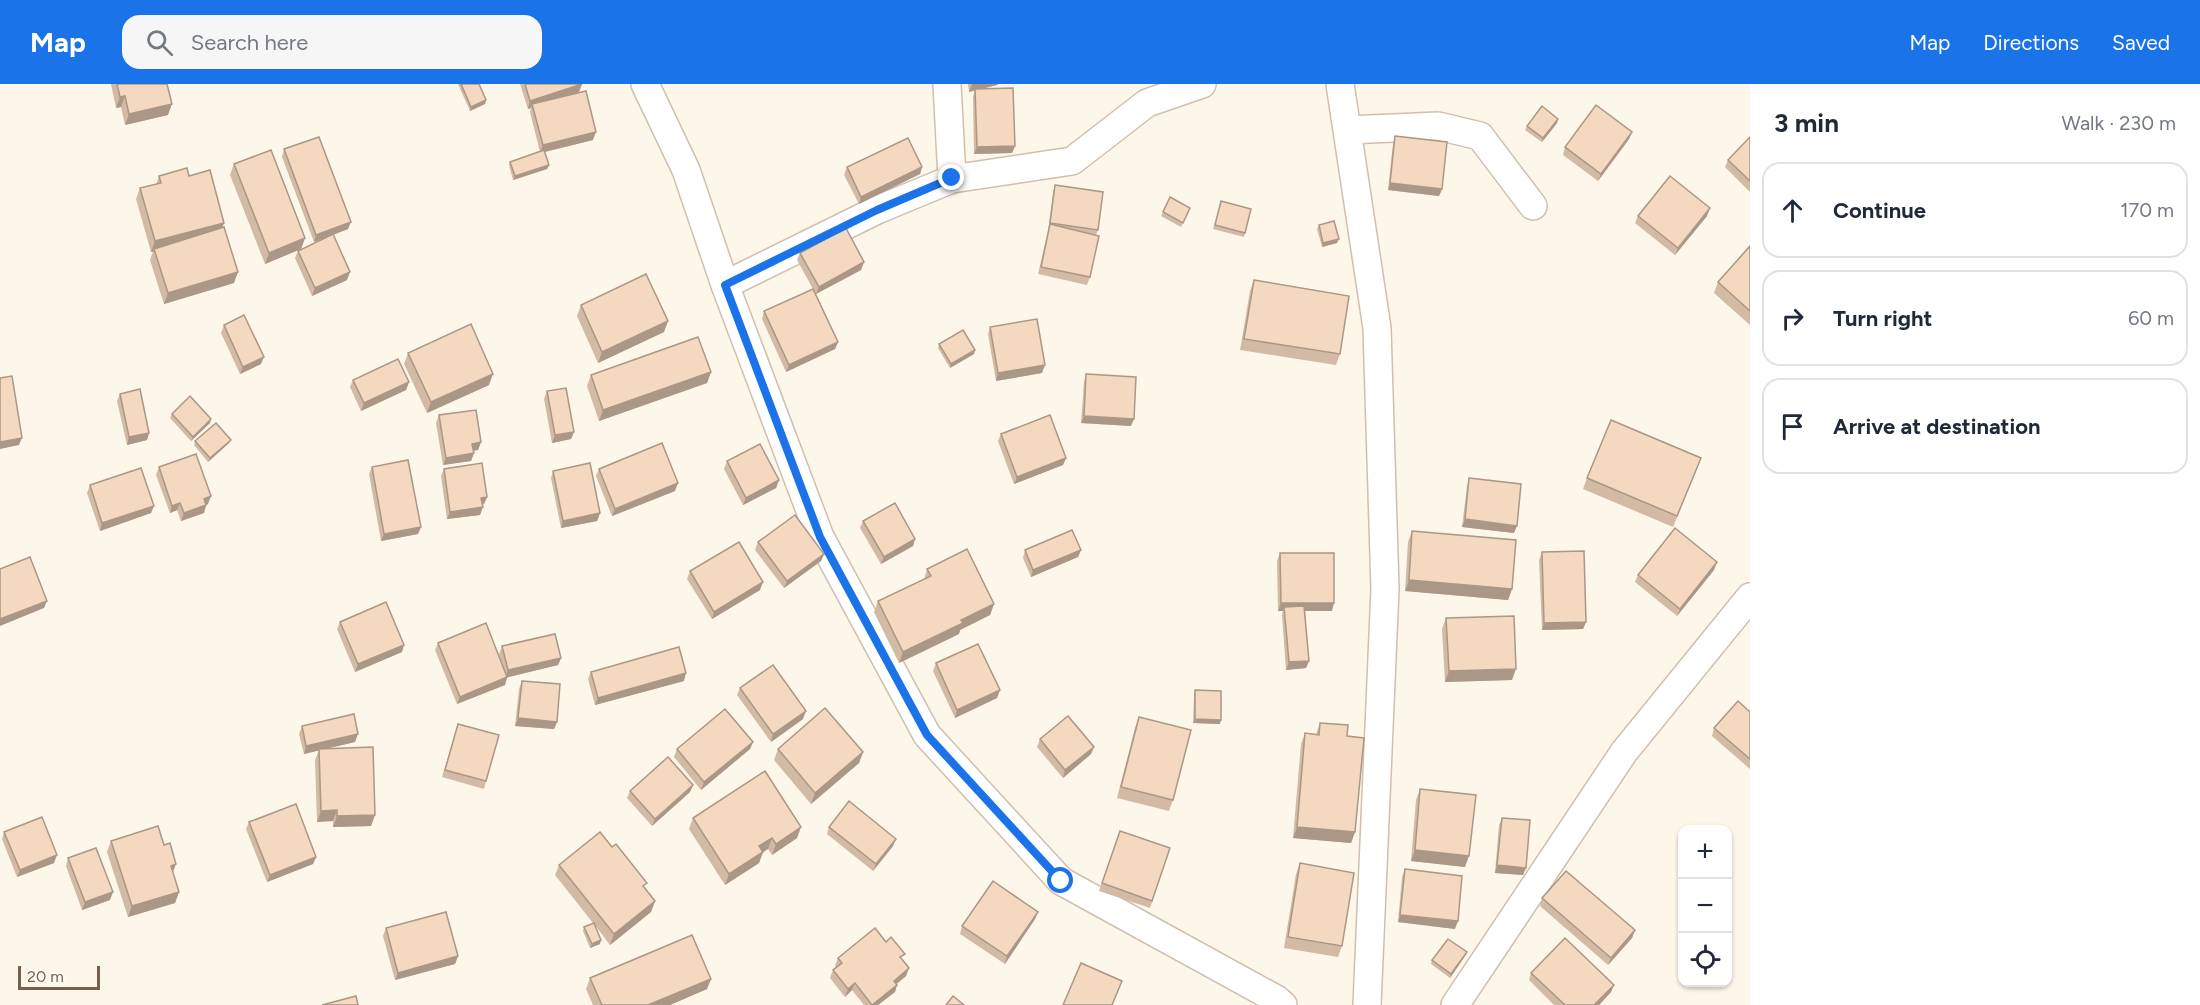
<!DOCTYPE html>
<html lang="en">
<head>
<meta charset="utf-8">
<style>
	:root { --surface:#fff; --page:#f6f6f7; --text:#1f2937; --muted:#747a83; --line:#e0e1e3; --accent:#1a73e8 }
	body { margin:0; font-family:Figtree,sans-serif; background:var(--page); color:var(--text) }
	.controls { position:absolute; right:18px; bottom:18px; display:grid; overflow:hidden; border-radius:12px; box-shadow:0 2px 4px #0004 }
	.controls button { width:54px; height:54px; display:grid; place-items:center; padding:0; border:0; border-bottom:2px solid var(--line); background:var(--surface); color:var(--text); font:30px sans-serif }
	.scale { position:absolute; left:18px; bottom:15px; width:82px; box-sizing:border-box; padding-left:6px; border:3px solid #7a5e4b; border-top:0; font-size:16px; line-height:21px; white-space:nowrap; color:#7a5e4b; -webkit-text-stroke:4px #fffaf1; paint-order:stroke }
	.stop { position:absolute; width:18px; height:18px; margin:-14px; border:4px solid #1a73e8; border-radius:50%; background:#fff }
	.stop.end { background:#1a73e8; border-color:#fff; box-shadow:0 2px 6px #0008 }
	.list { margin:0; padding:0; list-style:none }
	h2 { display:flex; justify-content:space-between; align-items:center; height:78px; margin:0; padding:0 24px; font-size:26px }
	h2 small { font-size:20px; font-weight:400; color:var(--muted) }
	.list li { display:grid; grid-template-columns:39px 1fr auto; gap:18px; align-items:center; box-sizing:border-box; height:96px; margin:0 12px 12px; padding:0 12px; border:2px solid var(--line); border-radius:18px }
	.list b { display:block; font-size:22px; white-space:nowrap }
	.list em { font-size:20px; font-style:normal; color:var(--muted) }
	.icon { flex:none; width:33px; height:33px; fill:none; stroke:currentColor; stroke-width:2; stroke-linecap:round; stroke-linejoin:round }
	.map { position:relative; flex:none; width:1750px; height:921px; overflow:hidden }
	header { display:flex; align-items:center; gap:36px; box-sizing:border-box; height:84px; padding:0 30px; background:var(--accent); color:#fff }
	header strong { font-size:28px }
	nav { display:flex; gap:33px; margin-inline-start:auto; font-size:21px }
	.search { width:420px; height:54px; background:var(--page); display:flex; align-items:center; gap:15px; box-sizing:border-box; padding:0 21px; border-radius:18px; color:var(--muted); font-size:22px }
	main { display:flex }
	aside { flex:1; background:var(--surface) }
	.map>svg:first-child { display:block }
</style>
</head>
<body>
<header>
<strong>Map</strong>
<div class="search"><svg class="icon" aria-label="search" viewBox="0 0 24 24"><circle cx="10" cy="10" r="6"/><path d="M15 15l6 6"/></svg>Search here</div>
<nav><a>Map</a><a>Directions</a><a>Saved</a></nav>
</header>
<main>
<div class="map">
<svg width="1750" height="921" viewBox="0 0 1750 921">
	<rect width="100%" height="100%" fill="#fdf7e9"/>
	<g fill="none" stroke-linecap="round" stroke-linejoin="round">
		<g stroke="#d1bfad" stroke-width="30">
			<g id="minor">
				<polyline points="645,0 686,86 725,201 820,453 927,651 1061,797 1276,915 1283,921"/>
				<polyline points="947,0 952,95"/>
				<polyline points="1340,0 1377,244 1385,505 1367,921"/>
				<polyline points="1348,46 1438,42 1480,52 1533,122"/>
				<polyline points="725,201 877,126 952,95 1072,77 1147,19 1202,0"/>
				<polyline points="1455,921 1624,668 1750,513"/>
			</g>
		</g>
		<use href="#minor" stroke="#fff" stroke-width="27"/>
	</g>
	<g fill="#d2baa4">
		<polygon points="111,0 167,0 168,31 125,41 121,23 116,24"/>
		<polygon points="458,0 479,0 486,16 485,20 470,27"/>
		<polygon points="520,0 582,0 579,8 569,11 593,56 545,68 549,81 547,85 513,96 509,81 510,78 540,68 530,28 531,24 528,25"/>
		<polygon points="968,0 998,0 997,1 981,5 1015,62 1012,69 974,70 973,13 975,6 969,8"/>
		<polygon points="1557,39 1542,58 1525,46 1527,42"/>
		<polygon points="1632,48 1629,55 1598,97 1563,71 1565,63"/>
		<polygon points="1395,52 1442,105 1439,112 1388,106 1393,59"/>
		<polygon points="1750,53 1750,108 1725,83 1728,76"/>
		<polygon points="284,65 348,145 333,151 347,196 312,212 295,174 298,167 325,154 314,158 282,73"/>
		<polygon points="234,80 305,154 301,165 265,180 230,91"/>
		<polygon points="847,83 922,83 920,90 859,120 844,91"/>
		<polygon points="159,92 189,92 224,139 222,144 234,199 164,220 150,176 153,168 151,168 136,115 140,104 156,101"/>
		<polygon points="1055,101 1098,146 1096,151 1090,193 1087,201 1038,190 1048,147 1053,108"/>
		<polygon points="1220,121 1245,149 1244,153 1213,145"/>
		<polygon points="1190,124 1181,143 1161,132 1163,128"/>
		<polygon points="1638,132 1707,132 1675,171 1635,139"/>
		<polygon points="1319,141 1337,159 1322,163 1317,145"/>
		<polygon points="1750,162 1750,241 1714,209 1718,198"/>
		<polygon points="800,169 861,186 816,210 838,258 835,265 786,288 762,235 764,227 813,205 797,176"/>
		<polygon points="1254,196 1340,270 1336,281 1240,266 1250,207"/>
		<polygon points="581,221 664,248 598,279 577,232"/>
		<polygon points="224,241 261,280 240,290 221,249"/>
		<polygon points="990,243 1042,289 996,297 988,250"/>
		<polygon points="939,260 974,270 950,284 938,264"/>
		<polygon points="408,269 489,301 427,329 404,280"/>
		<polygon points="711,288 707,299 599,337 587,302 591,291"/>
		<polygon points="1086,290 1131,342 1081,339 1084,298"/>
		<polygon points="353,296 409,298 406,306 361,327 350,303"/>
		<polygon points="547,307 574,348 571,355 552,359 544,315"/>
		<polygon points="120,310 149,349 147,356 127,361 117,317"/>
		<polygon points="172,330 210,339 191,357 170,334"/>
		<polygon points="439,331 481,358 478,366 473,367 474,369 471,377 443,381 436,339"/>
		<polygon points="1001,350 1066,374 1063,381 1014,400 998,357"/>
		<polygon points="195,357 229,359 208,378 194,361"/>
		<polygon points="727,377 779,396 776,404 743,421 724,385"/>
		<polygon points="159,383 208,420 206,421 204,429 181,437 177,426 170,429 156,391"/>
		<polygon points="372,383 421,443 418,450 381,457 369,390"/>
		<polygon points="444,385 487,413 484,420 482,421 480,431 447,435 441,392"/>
		<polygon points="599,385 675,407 612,432 596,392"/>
		<polygon points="1697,385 1673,443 1583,405 1587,394"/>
		<polygon points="553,387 600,429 597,437 561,444 551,394"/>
		<polygon points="1469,394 1514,449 1462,443 1467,402"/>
		<polygon points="90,401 151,429 100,447 87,409"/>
		<polygon points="863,437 915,455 913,462 881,480 860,444"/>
		<polygon points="1412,447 1512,505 1508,516 1405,507 1408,458"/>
		<polygon points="758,458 824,470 821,477 784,504 755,466"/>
		<polygon points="1025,466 1081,466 1078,473 1031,493 1023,474"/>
		<polygon points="1542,468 1586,538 1583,545 1542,546 1539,476"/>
		<polygon points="1280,469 1332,527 1305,527 1309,577 1306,584 1286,586 1282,531 1283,527 1278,527 1277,477"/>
		<polygon points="927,485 994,520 990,531 960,546 959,550 899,579 874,528 878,517 924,496"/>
		<polygon points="1714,486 1677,532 1635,498 1638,491"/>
		<polygon points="690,487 760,506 712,535 687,495"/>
		<polygon points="1446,534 1512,596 1445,598 1442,545"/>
		<polygon points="340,538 402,568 355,588 337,545"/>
		<polygon points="438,559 501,578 499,570 502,562 561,574 558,581 507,593 505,601 457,620 435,566"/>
		<polygon points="936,579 1000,606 997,614 955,634 933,587"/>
		<polygon points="591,588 684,597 595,621 588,595"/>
		<polygon points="522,597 557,638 554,645 515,642 519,605"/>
		<polygon points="740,604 803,635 771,658 737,611"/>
		<polygon points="1195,606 1220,640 1193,639 1194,610"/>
		<polygon points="1750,628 1750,685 1712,652 1714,644"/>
		<polygon points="1139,633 1173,716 1169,727 1117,714 1135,644"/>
		<polygon points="1320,639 1347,652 1355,748 1351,759 1293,754 1301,660 1305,649 1316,650"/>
		<polygon points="458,640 486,697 484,705 442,693"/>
		<polygon points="302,642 355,658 324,665 375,731 371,742 333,743 333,737 317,738 315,676 319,666 304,670 299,650"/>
		<polygon points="1040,655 1094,663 1091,670 1063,694 1037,663"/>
		<polygon points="753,658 750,665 701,706 674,673 677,665"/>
		<polygon points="778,665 863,668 859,679 811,720 774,676"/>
		<polygon points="693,701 690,708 652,742 627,714 630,707"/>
		<polygon points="1420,705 1465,783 1411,777 1416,716"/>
		<polygon points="693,734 797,754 772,771 768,765 763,768 759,779 725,801 689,745"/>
		<polygon points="1502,734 1523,791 1495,789 1499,741"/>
		<polygon points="249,738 316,773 313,780 267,798 246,745"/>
		<polygon points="829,743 893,762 873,787 827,750"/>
		<polygon points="1120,747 1170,764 1150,824 1099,807"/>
		<polygon points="4,748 54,779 17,793 2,755"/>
		<polygon points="111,757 173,790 179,808 175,819 128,833 107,768"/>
		<polygon points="68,774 110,816 82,826 66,782"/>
		<polygon points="1300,779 1342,862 1338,873 1284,864 1296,790"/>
		<polygon points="559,781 645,804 655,817 651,828 610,861 595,841 600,860 590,864 583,847 584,843 593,839 555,791"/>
		<polygon points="1405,785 1455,845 1398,838 1402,793"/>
		<polygon points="1542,814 1635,846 1632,854 1608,881 1540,822"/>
		<polygon points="1038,828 1035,835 1005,880 960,850 962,842"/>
		<polygon points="386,844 458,872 455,880 395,896 383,852"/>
		<polygon points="886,858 909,884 906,892 897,900 895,908 878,921 864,921 852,906 845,913 830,894 833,886 837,883 835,882 838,874"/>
		<polygon points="1465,872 1450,894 1431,880 1432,876"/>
		<polygon points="1531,889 1614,901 1611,908 1599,921 1554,921 1529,896"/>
		<polygon points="590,894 711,895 707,905 670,921 593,921 586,905"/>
	</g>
	<g fill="#ab9786">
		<polygon points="582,0 579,8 533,23 532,20 531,24 528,25 530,17"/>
		<polygon points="972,0 998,0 997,1 969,8"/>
		<polygon points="125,12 121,23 116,24 120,13"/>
		<polygon points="486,16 485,20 470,27 471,23"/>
		<polygon points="172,20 168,31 125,41 129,30"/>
		<polygon points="1558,35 1557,39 1542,58 1543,54"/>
		<polygon points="596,48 593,56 540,69 543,61"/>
		<polygon points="1632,48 1629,55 1598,97 1601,90"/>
		<polygon points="1015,62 1012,69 974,70 977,63"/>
		<polygon points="549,81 547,85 513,96 515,92"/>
		<polygon points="922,83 920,90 859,120 861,113"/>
		<polygon points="1390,99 1442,105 1439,112 1388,106"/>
		<polygon points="1710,124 1707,132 1675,171 1678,164"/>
		<polygon points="351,138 348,145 314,158 316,151"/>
		<polygon points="224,139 220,150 154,165 153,168 151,168 155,157"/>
		<polygon points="305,154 301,165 265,180 269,169"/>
		<polygon points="1339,155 1337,159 1322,163 1323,159"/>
		<polygon points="864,178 861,186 816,210 819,203"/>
		<polygon points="238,188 234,199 164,220 168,209"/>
		<polygon points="350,188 347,196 312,212 315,204"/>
		<polygon points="668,237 664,248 598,279 602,268"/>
		<polygon points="838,258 835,265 786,288 789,281"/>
		<polygon points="975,266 974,270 950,284 951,280"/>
		<polygon points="264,273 261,280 240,290 243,283"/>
		<polygon points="1045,281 1042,289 996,297 998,289"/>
		<polygon points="711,288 707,299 599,337 603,326"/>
		<polygon points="493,290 489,301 427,329 431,318"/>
		<polygon points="409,298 406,306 361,327 364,319"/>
		<polygon points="1084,332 1134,335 1131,342 1081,339"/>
		<polygon points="211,335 210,339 191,357 193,353"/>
		<polygon points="574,348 571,355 552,359 555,351"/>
		<polygon points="149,349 147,356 127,361 129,353"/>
		<polygon points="22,354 19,361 0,365 0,358"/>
		<polygon points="231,356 229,359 208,378 210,374"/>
		<polygon points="481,358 478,366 469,367 472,360"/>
		<polygon points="474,369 471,377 443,381 446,374"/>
		<polygon points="1066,374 1063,381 1014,400 1017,393"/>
		<polygon points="779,396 776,404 743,421 746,414"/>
		<polygon points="678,399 675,407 612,432 615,425"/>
		<polygon points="211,412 208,420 202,423 204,415"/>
		<polygon points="487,413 484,420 478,421 481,414"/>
		<polygon points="180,419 177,426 170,429 172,422"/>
		<polygon points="206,421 204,429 181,437 184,429"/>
		<polygon points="154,422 151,429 100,447 102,439"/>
		<polygon points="483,423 480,431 447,435 450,428"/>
		<polygon points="600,429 597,437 561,444 563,437"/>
		<polygon points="1465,435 1517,442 1514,449 1462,443"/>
		<polygon points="421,443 418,450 381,457 384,450"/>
		<polygon points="915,455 913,462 881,480 884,473"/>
		<polygon points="1081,466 1078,473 1031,493 1033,486"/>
		<polygon points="824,470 821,477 784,504 787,497"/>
		<polygon points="1717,478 1714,486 1677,532 1680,525"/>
		<polygon points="1409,496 1512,505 1508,516 1405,507"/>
		<polygon points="763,498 760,506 712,535 714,528"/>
		<polygon points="47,517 44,524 0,542 0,535"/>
		<polygon points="1281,519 1334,519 1332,527 1285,527 1284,523 1283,527 1278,527"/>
		<polygon points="994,520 990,531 960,546 959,550 899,579 903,568 961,536"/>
		<polygon points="1586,538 1583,545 1542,546 1544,539"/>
		<polygon points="404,561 402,568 355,588 358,580"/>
		<polygon points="561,574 558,581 505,594 508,586"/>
		<polygon points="1309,577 1306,584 1286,586 1289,578"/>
		<polygon points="1516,585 1512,596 1445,598 1449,587"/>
		<polygon points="686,589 684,597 595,621 598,614"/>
		<polygon points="507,593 505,601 457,620 460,613"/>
		<polygon points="1000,606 997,614 955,634 957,626"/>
		<polygon points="806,627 803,635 771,658 773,650"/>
		<polygon points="518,634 557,638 554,645 515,642"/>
		<polygon points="1195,635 1221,636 1220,640 1193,639"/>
		<polygon points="358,650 355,658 304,670 306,662"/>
		<polygon points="753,658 750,665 701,706 704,698"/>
		<polygon points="1094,663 1091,670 1063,694 1065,686"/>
		<polygon points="863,668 859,679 811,720 815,709"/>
		<polygon points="693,701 690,708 652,742 655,735"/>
		<polygon points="337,726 333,737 317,738 321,727"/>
		<polygon points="375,731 371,742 333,743 337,732"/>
		<polygon points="801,743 797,754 772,771 776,760"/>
		<polygon points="1297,743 1355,748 1351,759 1293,754"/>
		<polygon points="772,754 768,765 755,773 759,762"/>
		<polygon points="896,755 893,762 873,787 876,780"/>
		<polygon points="1415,766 1469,772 1465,783 1411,777"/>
		<polygon points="763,768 759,779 725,801 729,790"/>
		<polygon points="57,771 54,779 17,793 20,786"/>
		<polygon points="316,773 313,780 267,798 270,791"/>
		<polygon points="176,780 172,791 171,782"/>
		<polygon points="1497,781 1526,784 1523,791 1495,789"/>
		<polygon points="113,808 110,816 82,826 85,818"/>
		<polygon points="179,808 175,819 128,833 132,822"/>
		<polygon points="655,817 651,828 610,861 614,850"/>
		<polygon points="1038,828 1035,835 1005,880 1007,872"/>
		<polygon points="1400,831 1458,837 1455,845 1398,838"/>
		<polygon points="1635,846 1632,854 1608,881 1611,874"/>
		<polygon points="601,856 600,860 590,864 592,860"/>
		<polygon points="1467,868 1465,872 1450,894 1451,890"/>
		<polygon points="458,872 455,880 395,896 398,889"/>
		<polygon points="909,884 906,892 891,904 894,897"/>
		<polygon points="711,895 707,905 670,921 648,921"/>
		<polygon points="855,899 852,906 845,913 848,905"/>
		<polygon points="897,901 895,908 878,921 872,921"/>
		<polygon points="1614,901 1611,908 1599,921 1594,921"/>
	</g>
	<g fill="#f4d8bf" stroke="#ab9786" stroke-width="1.5">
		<polygon points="117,0 167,0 172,20 129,30 125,12 120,13"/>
		<polygon points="461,0 479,0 486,16 471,23"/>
		<polygon points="525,0 582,0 530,17"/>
		<polygon points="1013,4 1015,62 977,63 975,5"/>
		<polygon points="586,7 596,48 543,61 532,20"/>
		<polygon points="1596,21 1632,48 1601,90 1565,63"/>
		<polygon points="1542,22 1558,35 1543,54 1527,42"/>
		<polygon points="1395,52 1447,58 1442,105 1390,99"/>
		<polygon points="319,53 351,138 316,151 284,65"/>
		<polygon points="1750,53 1750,97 1728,76"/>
		<polygon points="908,54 922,83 861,113 847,83"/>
		<polygon points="271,66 305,154 269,169 234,80"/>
		<polygon points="544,66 549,81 515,92 510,78"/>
		<polygon points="187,84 189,92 210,86 224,139 155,157 140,104 161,99 159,92"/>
		<polygon points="1670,92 1710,124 1678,164 1638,132"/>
		<polygon points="1055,101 1103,108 1098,146 1050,139"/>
		<polygon points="1170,113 1190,124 1183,139 1163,128"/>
		<polygon points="1221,117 1251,125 1245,149 1215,141"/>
		<polygon points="1334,137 1339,155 1323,159 1319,141"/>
		<polygon points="1050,140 1099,152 1090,193 1041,183"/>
		<polygon points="224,143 238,188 168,209 154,165"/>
		<polygon points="846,144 864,178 819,203 800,169"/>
		<polygon points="333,150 350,188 315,204 298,167"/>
		<polygon points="1750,162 1750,227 1718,198"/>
		<polygon points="646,190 668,237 602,268 581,221"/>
		<polygon points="1254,196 1349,212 1340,270 1244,255"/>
		<polygon points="813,205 838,258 789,281 764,227"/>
		<polygon points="244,231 264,273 243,283 224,241"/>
		<polygon points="1037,235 1045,281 998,289 990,243"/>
		<polygon points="471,240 493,290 431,318 408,269"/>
		<polygon points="963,246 975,266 951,280 939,260"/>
		<polygon points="698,253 711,288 603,326 591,291"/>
		<polygon points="398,275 409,298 364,319 353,296"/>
		<polygon points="1086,290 1136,293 1134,335 1084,332"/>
		<polygon points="12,292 22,354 0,358 0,294"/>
		<polygon points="566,304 574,348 555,351 547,307"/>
		<polygon points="140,305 149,349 129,353 120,310"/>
		<polygon points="190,312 211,335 193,353 172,330"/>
		<polygon points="476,326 481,358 472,360 474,369 446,374 439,331"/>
		<polygon points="1050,331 1066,374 1017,393 1001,350"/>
		<polygon points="1611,336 1701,374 1677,432 1587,394"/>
		<polygon points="216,339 231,356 210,374 195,357"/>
		<polygon points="662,359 678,399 615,425 599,385"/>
		<polygon points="760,360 779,396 746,414 727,377"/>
		<polygon points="196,370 211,412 204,415 206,421 184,429 180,419 172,422 159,383"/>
		<polygon points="408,376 421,443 384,450 372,383"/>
		<polygon points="482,379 487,413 481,414 483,423 450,428 444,385"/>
		<polygon points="590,379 600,429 563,437 553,387"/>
		<polygon points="141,384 154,422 102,439 90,401"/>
		<polygon points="1469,394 1521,400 1517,442 1465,435"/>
		<polygon points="895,419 915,455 884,473 863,437"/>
		<polygon points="795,431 824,470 787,497 758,458"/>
		<polygon points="1675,444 1717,478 1680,525 1638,491"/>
		<polygon points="1072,446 1081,466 1033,486 1025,466"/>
		<polygon points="1412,447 1516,456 1512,505 1409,496"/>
		<polygon points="739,458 763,498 714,528 690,487"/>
		<polygon points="967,465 994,520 961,536 963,539 903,568 878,517 931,492 927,485"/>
		<polygon points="1584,467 1586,538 1544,539 1542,468"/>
		<polygon points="1280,469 1334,469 1334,519 1281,519"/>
		<polygon points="30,473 47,517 0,535 0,485"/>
		<polygon points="386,518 404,561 358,580 340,538"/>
		<polygon points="1304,522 1309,577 1289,578 1284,523"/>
		<polygon points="1514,532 1516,585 1449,587 1446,534"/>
		<polygon points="486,539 507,593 460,613 438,559"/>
		<polygon points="555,550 561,574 508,586 502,562"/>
		<polygon points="978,560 1000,606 957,626 936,579"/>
		<polygon points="679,563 686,589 598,614 591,588"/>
		<polygon points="773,581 806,627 773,650 740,604"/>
		<polygon points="522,597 560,600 557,638 518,634"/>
		<polygon points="1195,606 1221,607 1221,636 1195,635"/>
		<polygon points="1738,617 1750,628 1750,675 1714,644"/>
		<polygon points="825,624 863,668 815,709 778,665"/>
		<polygon points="725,625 753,658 704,698 677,665"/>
		<polygon points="354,630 358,650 306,662 302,642"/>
		<polygon points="1068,632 1094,663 1065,686 1040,655"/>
		<polygon points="1139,633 1191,646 1173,716 1121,703"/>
		<polygon points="1320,639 1348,641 1347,652 1364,654 1355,748 1297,743 1305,649 1319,651"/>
		<polygon points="458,640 499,651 486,697 445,686"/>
		<polygon points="373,663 375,731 337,732 337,726 321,727 319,665"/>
		<polygon points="668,673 693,701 655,735 630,707"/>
		<polygon points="765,687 801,743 776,760 772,754 759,762 763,768 729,790 693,734"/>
		<polygon points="1420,705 1476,711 1469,772 1415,766"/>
		<polygon points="849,717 896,755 876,780 829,743"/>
		<polygon points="296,720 316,773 270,791 249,738"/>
		<polygon points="42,733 57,771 20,786 4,748"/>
		<polygon points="1502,734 1530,736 1526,784 1497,781"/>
		<polygon points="158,742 164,761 170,759 176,780 171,782 179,808 132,822 111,757"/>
		<polygon points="1120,747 1170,764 1152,817 1102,799"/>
		<polygon points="600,748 612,763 616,760 647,799 643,802 655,817 614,850 559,781"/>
		<polygon points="96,764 113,808 85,818 68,774"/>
		<polygon points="1300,779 1354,789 1342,862 1288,853"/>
		<polygon points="1405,785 1462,792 1458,837 1400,831"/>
		<polygon points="1566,787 1635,846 1611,874 1542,814"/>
		<polygon points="993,797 1038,828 1007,872 962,842"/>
		<polygon points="446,828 458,872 398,889 386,844"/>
		<polygon points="594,839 601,856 592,860 584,843"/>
		<polygon points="875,844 886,858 891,853 905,870 900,873 909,884 894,897 897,901 872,921 855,899 848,905 833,886 842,879 838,874"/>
		<polygon points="692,851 711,895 648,921 602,921 590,894"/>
		<polygon points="1565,854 1614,901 1594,921 1565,921 1531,889"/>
		<polygon points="1448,855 1467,868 1451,890 1432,876"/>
		<polygon points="1081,879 1122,897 1112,921 1063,921"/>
		<polygon points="356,912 358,921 322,921"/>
		<polygon points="953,912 964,921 946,921"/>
	</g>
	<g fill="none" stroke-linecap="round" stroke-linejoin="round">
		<polyline stroke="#1a73e8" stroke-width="8" points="952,94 877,126 725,201 820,453 927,651 1061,797"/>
	</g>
</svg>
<div class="controls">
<button>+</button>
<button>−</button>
<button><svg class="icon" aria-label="locate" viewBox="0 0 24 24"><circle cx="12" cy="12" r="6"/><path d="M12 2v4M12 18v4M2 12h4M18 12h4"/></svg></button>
</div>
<div class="scale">20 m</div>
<div class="stop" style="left:1061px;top:797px"></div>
<div class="stop end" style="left:952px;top:94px"></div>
</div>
<aside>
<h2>3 min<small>Walk · 230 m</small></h2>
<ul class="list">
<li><svg class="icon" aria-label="ahead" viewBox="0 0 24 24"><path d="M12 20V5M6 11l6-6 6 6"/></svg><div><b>Continue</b></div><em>170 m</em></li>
<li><svg class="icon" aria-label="right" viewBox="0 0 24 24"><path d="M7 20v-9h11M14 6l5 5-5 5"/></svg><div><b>Turn right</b></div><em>60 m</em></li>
<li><svg class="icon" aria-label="arrive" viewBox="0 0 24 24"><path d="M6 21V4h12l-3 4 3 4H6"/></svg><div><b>Arrive at destination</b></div></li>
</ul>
</aside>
</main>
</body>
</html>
